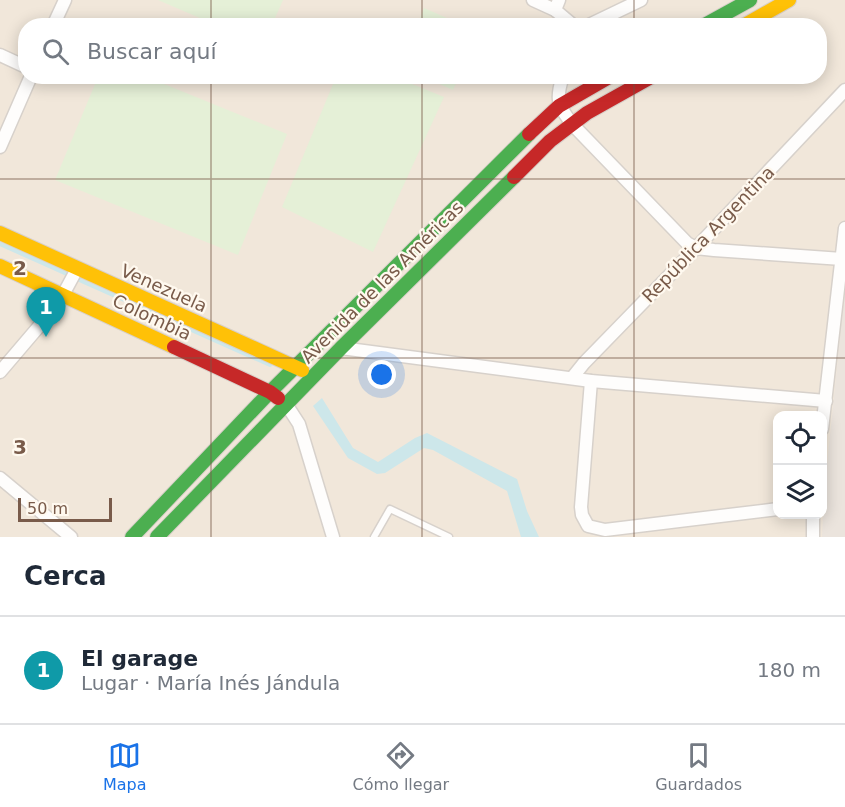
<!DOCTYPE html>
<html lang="es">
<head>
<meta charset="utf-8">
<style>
	:root { --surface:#fff; --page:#f6f6f7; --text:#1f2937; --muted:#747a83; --line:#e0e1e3; --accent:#1a73e8 }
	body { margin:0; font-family:"DejaVu Sans",sans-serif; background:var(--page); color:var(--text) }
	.controls { position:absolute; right:18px; bottom:18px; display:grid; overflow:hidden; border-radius:12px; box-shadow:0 3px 15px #0003 }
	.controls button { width:54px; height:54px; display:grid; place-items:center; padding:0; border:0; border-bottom:2px solid var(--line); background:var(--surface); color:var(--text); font:30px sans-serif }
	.scale { position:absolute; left:18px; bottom:15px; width:94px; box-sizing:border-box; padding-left:6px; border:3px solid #795b4a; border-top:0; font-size:16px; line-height:21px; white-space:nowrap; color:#795b4a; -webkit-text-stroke:4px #fff9ef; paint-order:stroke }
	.you { position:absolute; left:382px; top:375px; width:21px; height:21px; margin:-15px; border:4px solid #fff; border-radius:50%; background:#1a73e8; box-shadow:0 0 0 9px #1a73e833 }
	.badge { display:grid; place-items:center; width:39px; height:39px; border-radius:50%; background:var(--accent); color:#fff; font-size:20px; font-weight:700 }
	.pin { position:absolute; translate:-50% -50px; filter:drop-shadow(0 2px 3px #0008) }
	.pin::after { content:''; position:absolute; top:32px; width:21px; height:18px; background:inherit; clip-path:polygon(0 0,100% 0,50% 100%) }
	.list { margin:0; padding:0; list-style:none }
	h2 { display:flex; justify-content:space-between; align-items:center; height:78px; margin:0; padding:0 24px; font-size:26px }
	h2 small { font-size:20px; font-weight:400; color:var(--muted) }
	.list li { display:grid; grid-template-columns:39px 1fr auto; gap:18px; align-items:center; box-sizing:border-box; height:108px; padding:0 24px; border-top:2px solid var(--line) }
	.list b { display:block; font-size:22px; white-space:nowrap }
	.list p { margin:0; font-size:20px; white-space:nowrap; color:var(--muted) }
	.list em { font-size:20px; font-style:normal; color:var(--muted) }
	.icon { flex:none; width:33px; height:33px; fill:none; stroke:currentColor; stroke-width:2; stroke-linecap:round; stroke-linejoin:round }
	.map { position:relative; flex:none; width:845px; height:537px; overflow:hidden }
	.search { position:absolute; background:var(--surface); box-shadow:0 3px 15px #0003; left:18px; right:18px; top:18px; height:66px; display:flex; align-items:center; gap:15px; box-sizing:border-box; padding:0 21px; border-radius:24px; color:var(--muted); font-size:22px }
	.sheet { height:186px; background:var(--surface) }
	nav { display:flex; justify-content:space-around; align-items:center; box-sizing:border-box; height:84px; border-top:2px solid var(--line); background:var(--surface); font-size:16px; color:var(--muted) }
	nav a { display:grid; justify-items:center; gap:3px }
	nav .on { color:var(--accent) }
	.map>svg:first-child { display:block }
</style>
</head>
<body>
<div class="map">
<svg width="845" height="537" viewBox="0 0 845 537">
	<rect width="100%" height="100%" fill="#f8f4ed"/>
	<path fill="#f1e7da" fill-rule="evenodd" d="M0 0H845V537H0ZM26 26H820V76H26ZM778 416H822V514H778Z"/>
	<polygon fill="#ebe4dd" points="845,289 845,537 822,537 824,494"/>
	<g fill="#e5f0d7">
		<polygon points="158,0 283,0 272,25 216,25"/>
		<polygon points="424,8 463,25 417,25"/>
		<polygon points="98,77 147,77 287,134 238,255 55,180"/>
		<polygon points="336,77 395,77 444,97 373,252 282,207"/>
		<polygon points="424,77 459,77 453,90"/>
	</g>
	<polygon fill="#cde7ea" points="322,398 353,448 378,462 415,438 427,433 517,479 527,511 539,537 521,537 507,491 433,450 424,448 385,473 377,474 348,458 313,406"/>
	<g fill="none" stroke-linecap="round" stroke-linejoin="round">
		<g stroke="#cde7ea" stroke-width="4">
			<polyline points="0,244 69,275"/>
			<polyline points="77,279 270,365"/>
		</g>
		<g stroke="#d7d1cb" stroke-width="9">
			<polyline id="lane" points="374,537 390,509 449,537"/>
		</g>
		<g stroke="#d7d1cb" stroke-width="15">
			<g id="street">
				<polyline points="533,0 555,10"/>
				<polyline points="559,0 555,10 574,26"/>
				<polyline points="53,26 65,0"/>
				<polyline points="587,26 641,0"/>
				<polyline points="0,55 26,67"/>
				<path d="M563 76C555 100 558 105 572 124L687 243 696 248 714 250 842 259"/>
				<polyline points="0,147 31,76"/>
				<polyline points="341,348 591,381 826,401"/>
				<polyline points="0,372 58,304 77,269"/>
				<polyline points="572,378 584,363 696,248 845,90"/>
				<polyline points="591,381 581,507 582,515 588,526 605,530 778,509"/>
				<polyline points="286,404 299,424 333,537"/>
				<polyline points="822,429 845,228"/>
				<polyline points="0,478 71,537"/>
				<polyline points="813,514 813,537"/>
			</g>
		</g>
		<g stroke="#d8d0c9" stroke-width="16">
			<g id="fast">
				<polyline points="703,26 750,0"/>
				<polyline points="132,537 270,392 529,134"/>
				<polyline points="157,537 341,348 514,177"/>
			</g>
		</g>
		<g stroke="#d8d0c9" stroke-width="16">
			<g id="slow">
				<polyline points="743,26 789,0"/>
				<polyline points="0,233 302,370"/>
				<polyline points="0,266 174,347"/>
			</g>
		</g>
		<g stroke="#d8d0c9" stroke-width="16">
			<g id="jam">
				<polyline points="529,134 559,106 611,76"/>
				<polyline points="514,177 550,141 587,113 653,76"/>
				<polyline points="174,347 270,392 278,398"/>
			</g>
		</g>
		<use href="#lane" stroke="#fefdfc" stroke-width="6"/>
		<use href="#street" stroke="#fefdfc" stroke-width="12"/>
		<use href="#fast" stroke="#4caf50" stroke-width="14"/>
		<use href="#slow" stroke="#ffc107" stroke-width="14"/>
		<use href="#jam" stroke="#c62828" stroke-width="14"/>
	</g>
	<path fill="none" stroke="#795b4a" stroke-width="1.5" stroke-opacity="0.55" d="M211 0V26M422 0V26M634 0V26M211 76V537M422 76V537M634 76V537M0 179H845M0 358H845"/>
	<g text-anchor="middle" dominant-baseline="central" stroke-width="4.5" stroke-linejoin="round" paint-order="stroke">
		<g font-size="18" fill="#795b4a" stroke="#fff9ef">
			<text transform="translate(708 234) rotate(-46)">República Argentina</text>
			<text transform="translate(382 282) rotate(-45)">Avenida de las Américas</text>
			<text transform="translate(164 288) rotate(24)">Venezuela</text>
			<text transform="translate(152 317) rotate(25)">Colombia</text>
		</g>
	</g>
	<g font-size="20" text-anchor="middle" font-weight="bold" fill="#795b4a" stroke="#fff9ef" stroke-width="4.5" stroke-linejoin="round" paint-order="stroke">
		<text x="20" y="275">2</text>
		<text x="20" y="454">3</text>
	</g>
</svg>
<div class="controls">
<button><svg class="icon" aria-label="locate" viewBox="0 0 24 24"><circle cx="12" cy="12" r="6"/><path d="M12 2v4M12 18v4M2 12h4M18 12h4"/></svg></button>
<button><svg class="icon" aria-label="layers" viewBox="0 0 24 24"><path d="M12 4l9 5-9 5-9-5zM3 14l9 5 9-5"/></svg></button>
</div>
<div class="scale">50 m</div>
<div class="you"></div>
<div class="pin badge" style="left:46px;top:337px;background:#0f9aa8">1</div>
<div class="search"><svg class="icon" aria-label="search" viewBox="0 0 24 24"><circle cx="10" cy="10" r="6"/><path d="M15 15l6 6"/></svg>Buscar aquí</div>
</div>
<section class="sheet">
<h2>Cerca<small></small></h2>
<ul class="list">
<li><span class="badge" style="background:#0f9aa8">1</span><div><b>El garage</b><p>Lugar · María Inés Jándula</p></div><em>180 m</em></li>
</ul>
</section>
<nav>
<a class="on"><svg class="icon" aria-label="map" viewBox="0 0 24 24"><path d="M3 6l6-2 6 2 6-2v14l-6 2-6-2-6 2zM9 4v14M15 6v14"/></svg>Mapa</a>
<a><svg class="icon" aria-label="directions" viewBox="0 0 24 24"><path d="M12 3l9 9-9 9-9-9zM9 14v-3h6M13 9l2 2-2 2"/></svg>Cómo llegar</a>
<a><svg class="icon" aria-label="saved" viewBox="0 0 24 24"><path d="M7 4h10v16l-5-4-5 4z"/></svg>Guardados</a>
</nav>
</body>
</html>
